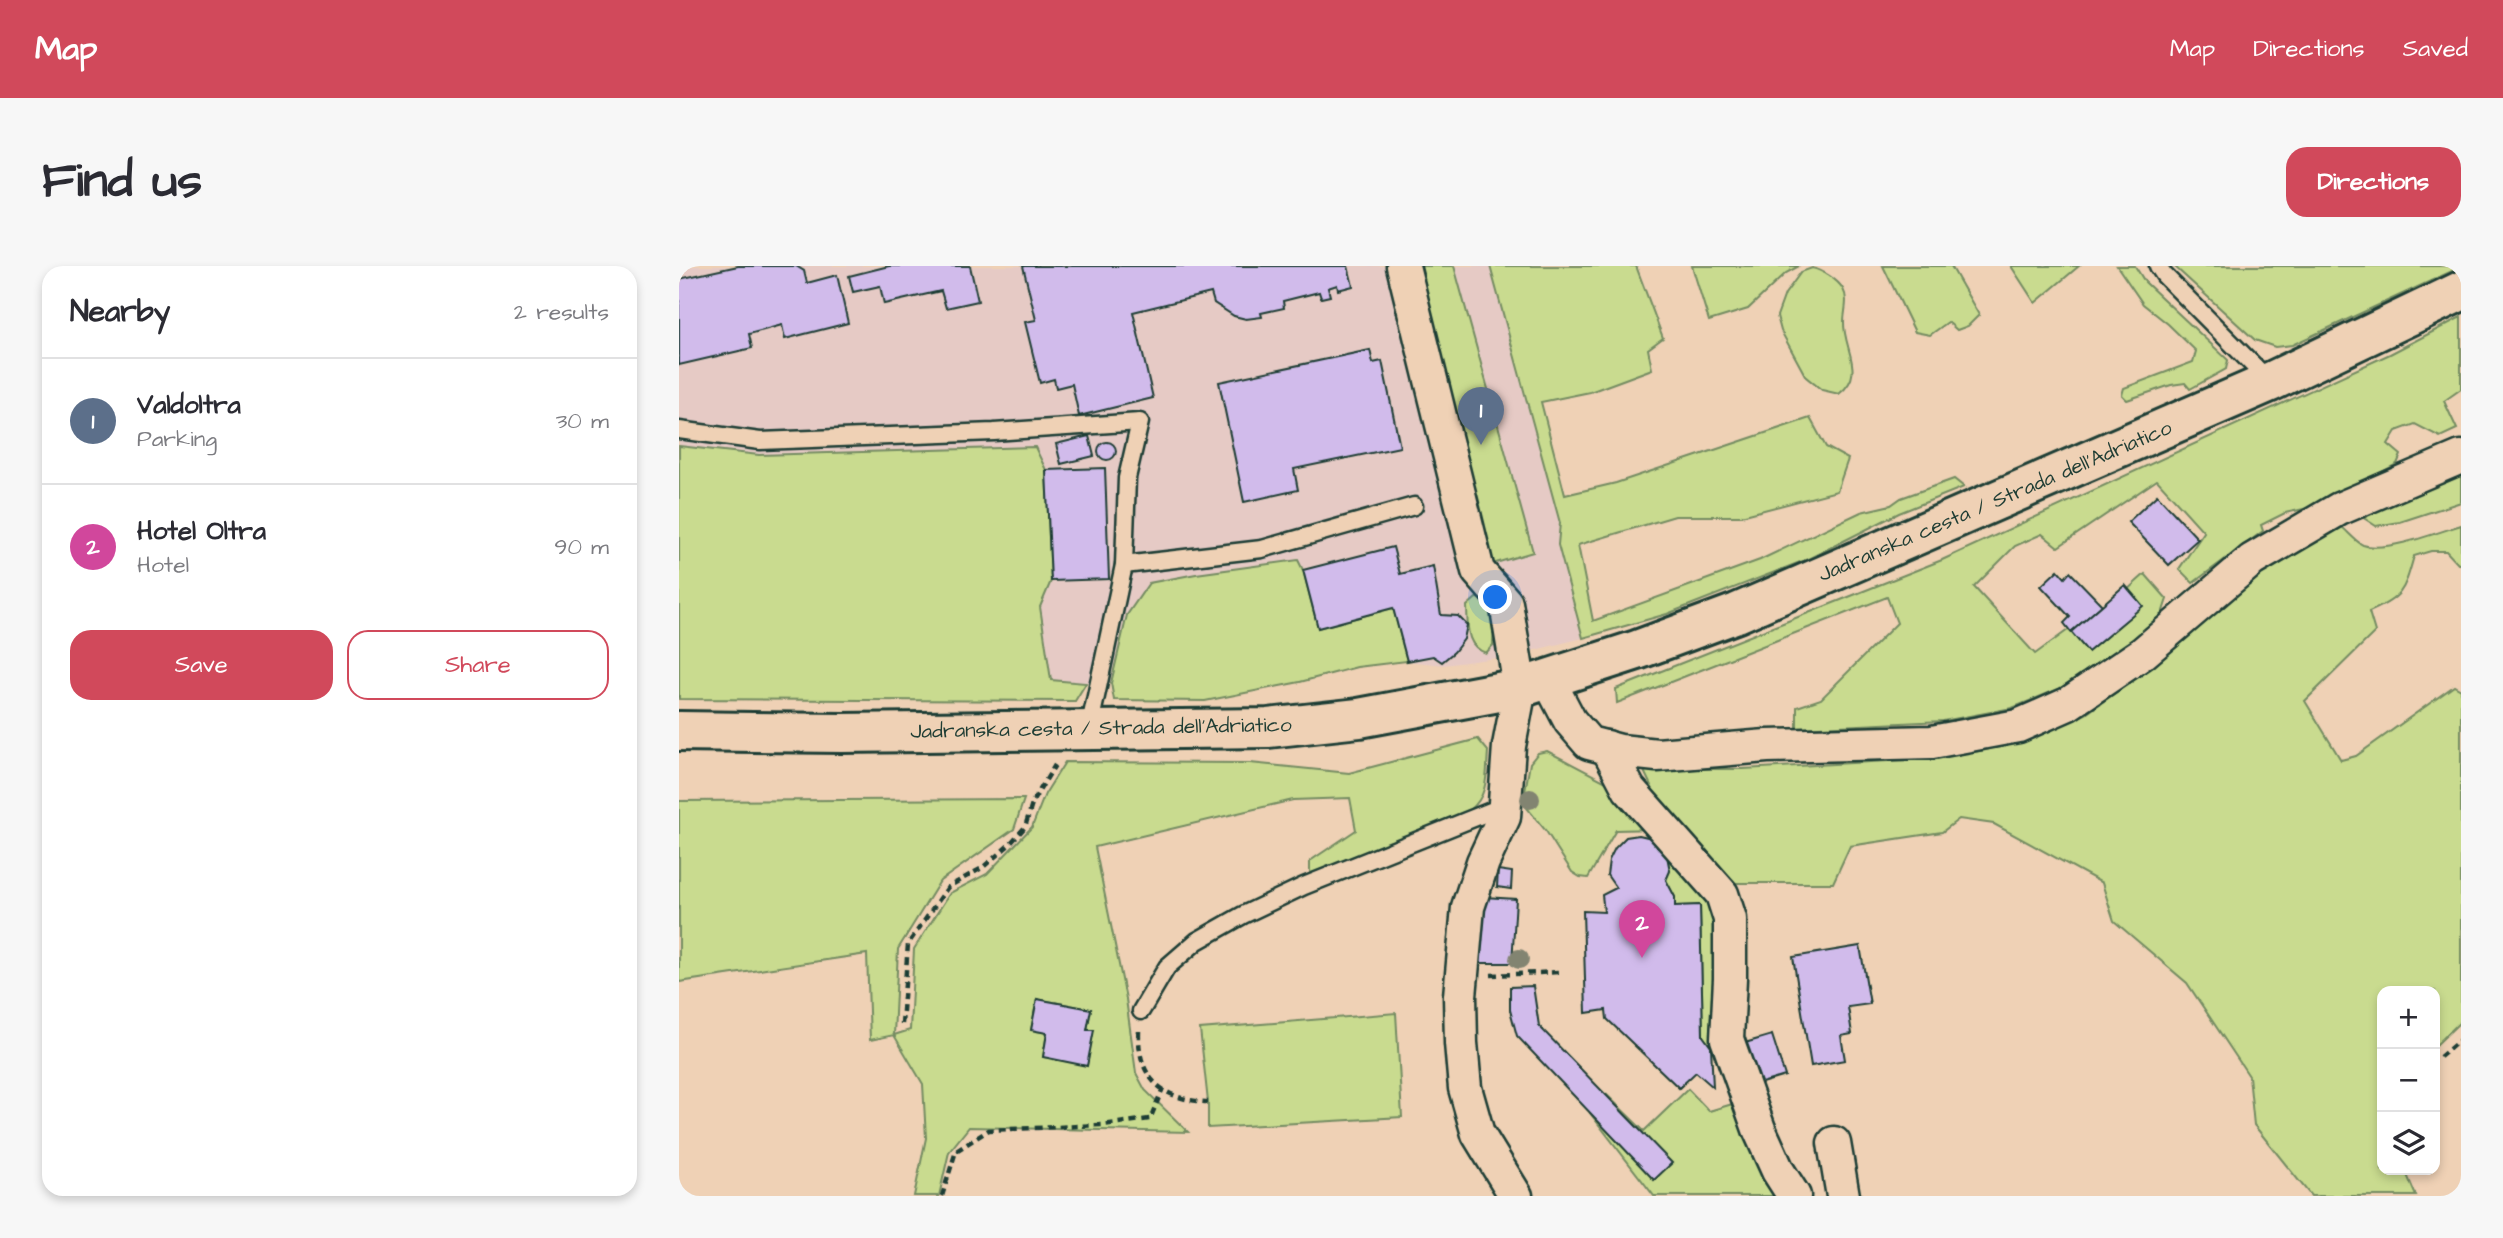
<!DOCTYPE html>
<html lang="en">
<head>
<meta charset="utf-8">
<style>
	:root { --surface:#fff; --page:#f7f7f7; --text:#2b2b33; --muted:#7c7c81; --line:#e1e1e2; --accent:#d1495b }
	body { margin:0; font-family:"Architects Daughter",sans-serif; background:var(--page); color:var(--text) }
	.controls { position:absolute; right:21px; bottom:21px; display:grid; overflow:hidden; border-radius:14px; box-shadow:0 4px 10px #0003 }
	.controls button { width:63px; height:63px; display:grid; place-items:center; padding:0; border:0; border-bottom:2px solid var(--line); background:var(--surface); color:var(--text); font:35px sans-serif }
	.you { position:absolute; left:817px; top:332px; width:24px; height:24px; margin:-18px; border:5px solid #fff; border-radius:50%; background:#1a73e8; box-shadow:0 0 0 10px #1a73e833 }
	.badge { display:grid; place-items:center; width:46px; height:46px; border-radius:50%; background:var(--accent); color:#fff; font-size:23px; font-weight:700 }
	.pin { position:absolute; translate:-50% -58px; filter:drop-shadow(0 2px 4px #0008) }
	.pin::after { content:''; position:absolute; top:37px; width:24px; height:21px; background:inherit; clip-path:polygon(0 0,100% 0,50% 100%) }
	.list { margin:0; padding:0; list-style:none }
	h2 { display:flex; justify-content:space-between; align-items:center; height:91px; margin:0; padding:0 28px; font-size:30px }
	h2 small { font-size:23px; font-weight:400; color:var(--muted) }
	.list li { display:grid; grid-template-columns:46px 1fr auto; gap:21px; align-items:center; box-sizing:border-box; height:126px; padding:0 28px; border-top:2px solid var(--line) }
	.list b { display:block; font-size:26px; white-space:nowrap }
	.list p { margin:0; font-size:23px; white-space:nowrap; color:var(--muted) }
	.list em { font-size:23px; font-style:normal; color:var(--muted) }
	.actions { display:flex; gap:14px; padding:21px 28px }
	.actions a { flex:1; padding:16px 0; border:2px solid var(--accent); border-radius:21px; text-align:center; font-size:24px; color:var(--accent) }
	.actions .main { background:var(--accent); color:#fff }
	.icon { flex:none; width:38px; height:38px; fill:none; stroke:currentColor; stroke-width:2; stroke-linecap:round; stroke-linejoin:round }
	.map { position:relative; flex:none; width:1782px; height:930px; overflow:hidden; border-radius:21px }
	header { display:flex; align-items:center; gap:42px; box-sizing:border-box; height:98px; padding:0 35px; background:var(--accent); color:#fff }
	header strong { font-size:33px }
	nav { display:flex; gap:38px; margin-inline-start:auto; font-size:24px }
	.intro { display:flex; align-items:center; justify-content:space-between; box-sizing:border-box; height:168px; padding:0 42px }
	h1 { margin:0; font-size:49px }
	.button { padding:18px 32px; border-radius:21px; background:var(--accent); color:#fff; font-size:24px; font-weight:700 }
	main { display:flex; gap:42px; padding:0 42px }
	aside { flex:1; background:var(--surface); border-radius:21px; box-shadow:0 4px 10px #0003 }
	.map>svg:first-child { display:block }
</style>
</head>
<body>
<header>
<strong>Map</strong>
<nav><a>Map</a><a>Directions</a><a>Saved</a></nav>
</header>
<div class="intro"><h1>Find us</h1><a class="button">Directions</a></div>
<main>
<aside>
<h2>Nearby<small>2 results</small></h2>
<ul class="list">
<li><span class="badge" style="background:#5c6f8a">1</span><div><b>Valdoltra</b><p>Parking</p></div><em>30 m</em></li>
<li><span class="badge" style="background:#d1479c">2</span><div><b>Hotel Oltra</b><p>Hotel</p></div><em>90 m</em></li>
</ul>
<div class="actions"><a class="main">Save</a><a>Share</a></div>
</aside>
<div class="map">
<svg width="1782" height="930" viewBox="0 0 1782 930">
	<rect width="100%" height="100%" fill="#efd1b5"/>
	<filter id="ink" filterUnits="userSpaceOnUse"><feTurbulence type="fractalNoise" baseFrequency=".0143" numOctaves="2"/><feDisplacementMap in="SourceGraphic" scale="14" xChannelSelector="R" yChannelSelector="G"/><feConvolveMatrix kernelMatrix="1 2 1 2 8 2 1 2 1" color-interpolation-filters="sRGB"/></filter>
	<g filter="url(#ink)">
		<polygon fill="#e6cac5" points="0,0 811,0 881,257 879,279 904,372 832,390 765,399 630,385 507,413 420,418 295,408 0,409"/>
		<g fill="#c9db8f" stroke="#748c62" stroke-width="2" fill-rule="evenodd">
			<polygon points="733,0 775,0 854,286 810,299"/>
			<polygon points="811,0 957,0 984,72 969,83 973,103 911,126 862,136 886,229 937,217 1131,152 1147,181 1169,193 1158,225 1062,250 996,250 899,279 914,355 1081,294 1182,246 1212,239 1222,232 1275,213 1285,221 1220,247 1129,293 988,348 904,372 879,279 881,257"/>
			<polygon points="1013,0 1120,0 1107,7 1069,43 1030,55"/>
			<polygon points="1204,0 1272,0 1300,49 1289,60 1278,64 1269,56 1251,69 1236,66"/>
			<polygon points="1332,0 1400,0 1356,37"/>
			<polygon points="1438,0 1456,0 1466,16 1549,94 1547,103 1511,123 1506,117 1492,119 1448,134 1443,129 1445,122 1514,96 1517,85 1489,58 1464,38"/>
			<polygon points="1495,0 1782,0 1782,1 1613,79 1596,81 1576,74"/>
			<path d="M1133 2C1143 4 1159 14 1164 23 1170 34 1165 45 1165 56 1164 83 1188 107 1160 128L1143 124 1127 111 1102 65 1098 50 1106 28 1122 6Z"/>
			<polygon points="1782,51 1782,123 1765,135 1778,163 1761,171 1736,158 1717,165 1709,178 1722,189 1718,198 1639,240 1606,247 1582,259 1584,265 1514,317 1500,303 1525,266 1478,214 1379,281 1363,268 1336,280 1295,321 1356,388 1389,364 1415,381 1453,349 1447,325 1466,308 1488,333 1483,348 1450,378 1382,422 1333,442 1264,455 1118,462 1118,441 1142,433 1218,357 1208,331 938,437 937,423 1263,294 1711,88"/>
			<polygon points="0,180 80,189 356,181 367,204 372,315 361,341 372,414 407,417 396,435 0,433"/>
			<polygon points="1782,207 1782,236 1721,256 1697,260 1683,251"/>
			<path d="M1782 259V298H1779L1767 285H1752L1735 290C1725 325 1724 331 1690 346L1696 366 1626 435 1662 494 1677 490 1775 420 1782 424V755L1756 780V725H1703V904H1726L1737 930H1632L1575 859 1570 810 1508 717 1435 655 1423 617 1315 558 1280 553 1263 566 1171 580 1154 617H1049L975 526 964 503H1064L1246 493 1307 484 1364 467 1407 448 1471 402 1512 365 1600 294 1663 261C1669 266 1677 276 1684 279 1706 287 1760 266 1782 259Z"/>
			<polygon points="619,294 624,304 639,362 714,342 728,395 678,401 621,416 526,435 435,434 432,417 448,349 470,317 517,308"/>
			<path d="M797 332 805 333 815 346 814 379 807 387C786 380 789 360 788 340Z"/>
			<path d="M799 473 809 485C807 508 810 529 791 544L631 611V595L677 564 671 532 614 534 416 581 447 733 457 807 466 824 509 866 290 861 270 886 260 930H235L247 872 244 818 215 769 191 774 188 688 0 716V535L345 533 335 563 261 615 219 683 215 769 231 764 235 683 271 627 308 608 353 561 366 528 386 496 571 497 670 507ZM358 733 412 743 408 764H414L408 799 364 791 368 767 352 764Z"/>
			<polygon points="868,485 933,519 975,563 937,564 909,612 901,611 893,606 867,565 844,537 851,497 859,487"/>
			<polygon points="986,580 1037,636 1042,665 1032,781 1024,770 1021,639 996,640 996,631 987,614 991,605"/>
			<polygon points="717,747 723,851 529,862 529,836 521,763"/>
			<polygon points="1009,823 1030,845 1060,836 1107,930 975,930 911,847 928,829 965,865"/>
		</g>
		<g fill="#d1bbeb" stroke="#1f3d34" stroke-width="2">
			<polygon points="59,0 117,0 125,5 128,17 158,9 169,57 106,73 103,59 70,68 73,82 0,99 0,13"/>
			<polygon points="210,0 291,0 299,35 267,42 262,25 205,38 201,20 174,26 170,10"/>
			<polygon points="344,0 669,0 674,20 659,24 658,19 649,22 651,30 642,32 640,26 604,35 605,42 582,47 583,51 567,53 555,50 535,37 532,27 454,46 474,132 400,150 393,118 377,122 375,113 361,117 346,56 357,54"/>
			<polygon points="691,84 694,97 703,95 721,181 615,203 619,224 565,236 540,116"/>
			<polygon points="410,170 415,190 382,198 377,178"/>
			<circle cx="428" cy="185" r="9"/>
			<polygon points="426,202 430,313 372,315 367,204"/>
			<polygon points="1478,229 1519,273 1490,299 1449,256"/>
			<polygon points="714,281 721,308 754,300 762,349 779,350 788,359 785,373 775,386 763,396 754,390 728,395 714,342 639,362 624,304"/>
			<polygon points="1379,304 1386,312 1391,306 1423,339 1392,366 1385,357 1391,351 1362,320"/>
			<polygon points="1446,319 1464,340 1409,386 1392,366"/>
			<polygon points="960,569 977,573 986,580 991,605 987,614 996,631 996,640 1021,639 1024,770 1032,781 1034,821 1017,806 1000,822 928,753 927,744 907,747 904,645 925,646 923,629 937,622 928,609 930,594 936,582 947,571"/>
			<polygon points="819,604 833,606 832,623 818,621"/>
			<polygon points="805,631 837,633 833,697 801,697"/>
			<polygon points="1181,680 1191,738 1169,741 1173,768 1162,770 1166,794 1132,800 1114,691"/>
			<polygon points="854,720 860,760 993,897 975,914 838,770 831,744 831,721"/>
			<polygon points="358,733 412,743 408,764 415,764 408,800 364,791 368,767 352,764"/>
			<polygon points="1093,769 1106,810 1079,818 1066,777"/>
		</g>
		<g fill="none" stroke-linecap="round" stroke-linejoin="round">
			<g stroke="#1f3d34" stroke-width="21">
				<g id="lane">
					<polyline points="1479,0 1485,9 1591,116"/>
					<polyline points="0,164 81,175 315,166 461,156 448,212 445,299 410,463"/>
					<polyline points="445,299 583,283 735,240"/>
					<polyline points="462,745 488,701 518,675 564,649 625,620 812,545 826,543"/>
				</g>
			</g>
			<g stroke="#1f3d34" stroke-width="37">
				<g id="street">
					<polyline points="724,0 799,305 827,337 841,422 830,480 825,551 804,596 789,641 781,730 782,777 786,822 799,868 837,930"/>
					<polyline points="869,413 891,455 910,477 941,485 978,489 1088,480 1253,476 1339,460 1389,438 1464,387 1573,294 1660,243 1782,191"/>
					<polyline points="928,481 950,523 1043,628 1051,653 1051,713 1048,773 1080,863 1099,905 1115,930"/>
					<polyline points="1155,877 1164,930"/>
				</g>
			</g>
			<g stroke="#1f3d34" stroke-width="44">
				<polyline id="secondary" points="0,465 163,467 589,462 680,452 841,422 958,384 1058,347 1591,116 1782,25"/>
			</g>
			<g stroke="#1f3d34" stroke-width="4.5" stroke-dasharray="7 5" stroke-linecap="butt">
				<polyline points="812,709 881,706"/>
				<polyline points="223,758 229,678 269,621 303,602 330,579 346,561 354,535 376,499"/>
				<path d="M460 765C458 813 484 834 529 836"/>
				<polyline points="1761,791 1782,773"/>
				<polyline points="263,930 277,885 310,864 423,859 471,853 484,822"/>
			</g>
			<use href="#lane" stroke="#efd1b5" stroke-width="16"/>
			<use href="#street" stroke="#efd1b5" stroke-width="32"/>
			<use href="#secondary" stroke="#efd1b5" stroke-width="38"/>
		</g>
		<g fill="#828471">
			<circle cx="851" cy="533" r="10"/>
			<circle cx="840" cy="693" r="10"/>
		</g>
	</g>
	<g text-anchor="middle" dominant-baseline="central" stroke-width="5" stroke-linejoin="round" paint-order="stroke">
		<g font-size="21" fill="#1f3d34" stroke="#efd1b5">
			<text transform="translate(1316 235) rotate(-23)">Jadranska cesta / Strada dell'Adriatico</text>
			<text transform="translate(422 462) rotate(-1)">Jadranska cesta / Strada dell'Adriatico</text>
		</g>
	</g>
</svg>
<div class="controls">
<button>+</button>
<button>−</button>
<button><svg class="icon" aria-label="layers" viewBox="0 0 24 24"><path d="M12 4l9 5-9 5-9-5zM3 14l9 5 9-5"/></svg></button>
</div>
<div class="you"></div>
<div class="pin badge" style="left:802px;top:179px;background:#5c6f8a">1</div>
<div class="pin badge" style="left:963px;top:692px;background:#d1479c">2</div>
</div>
</main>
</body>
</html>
